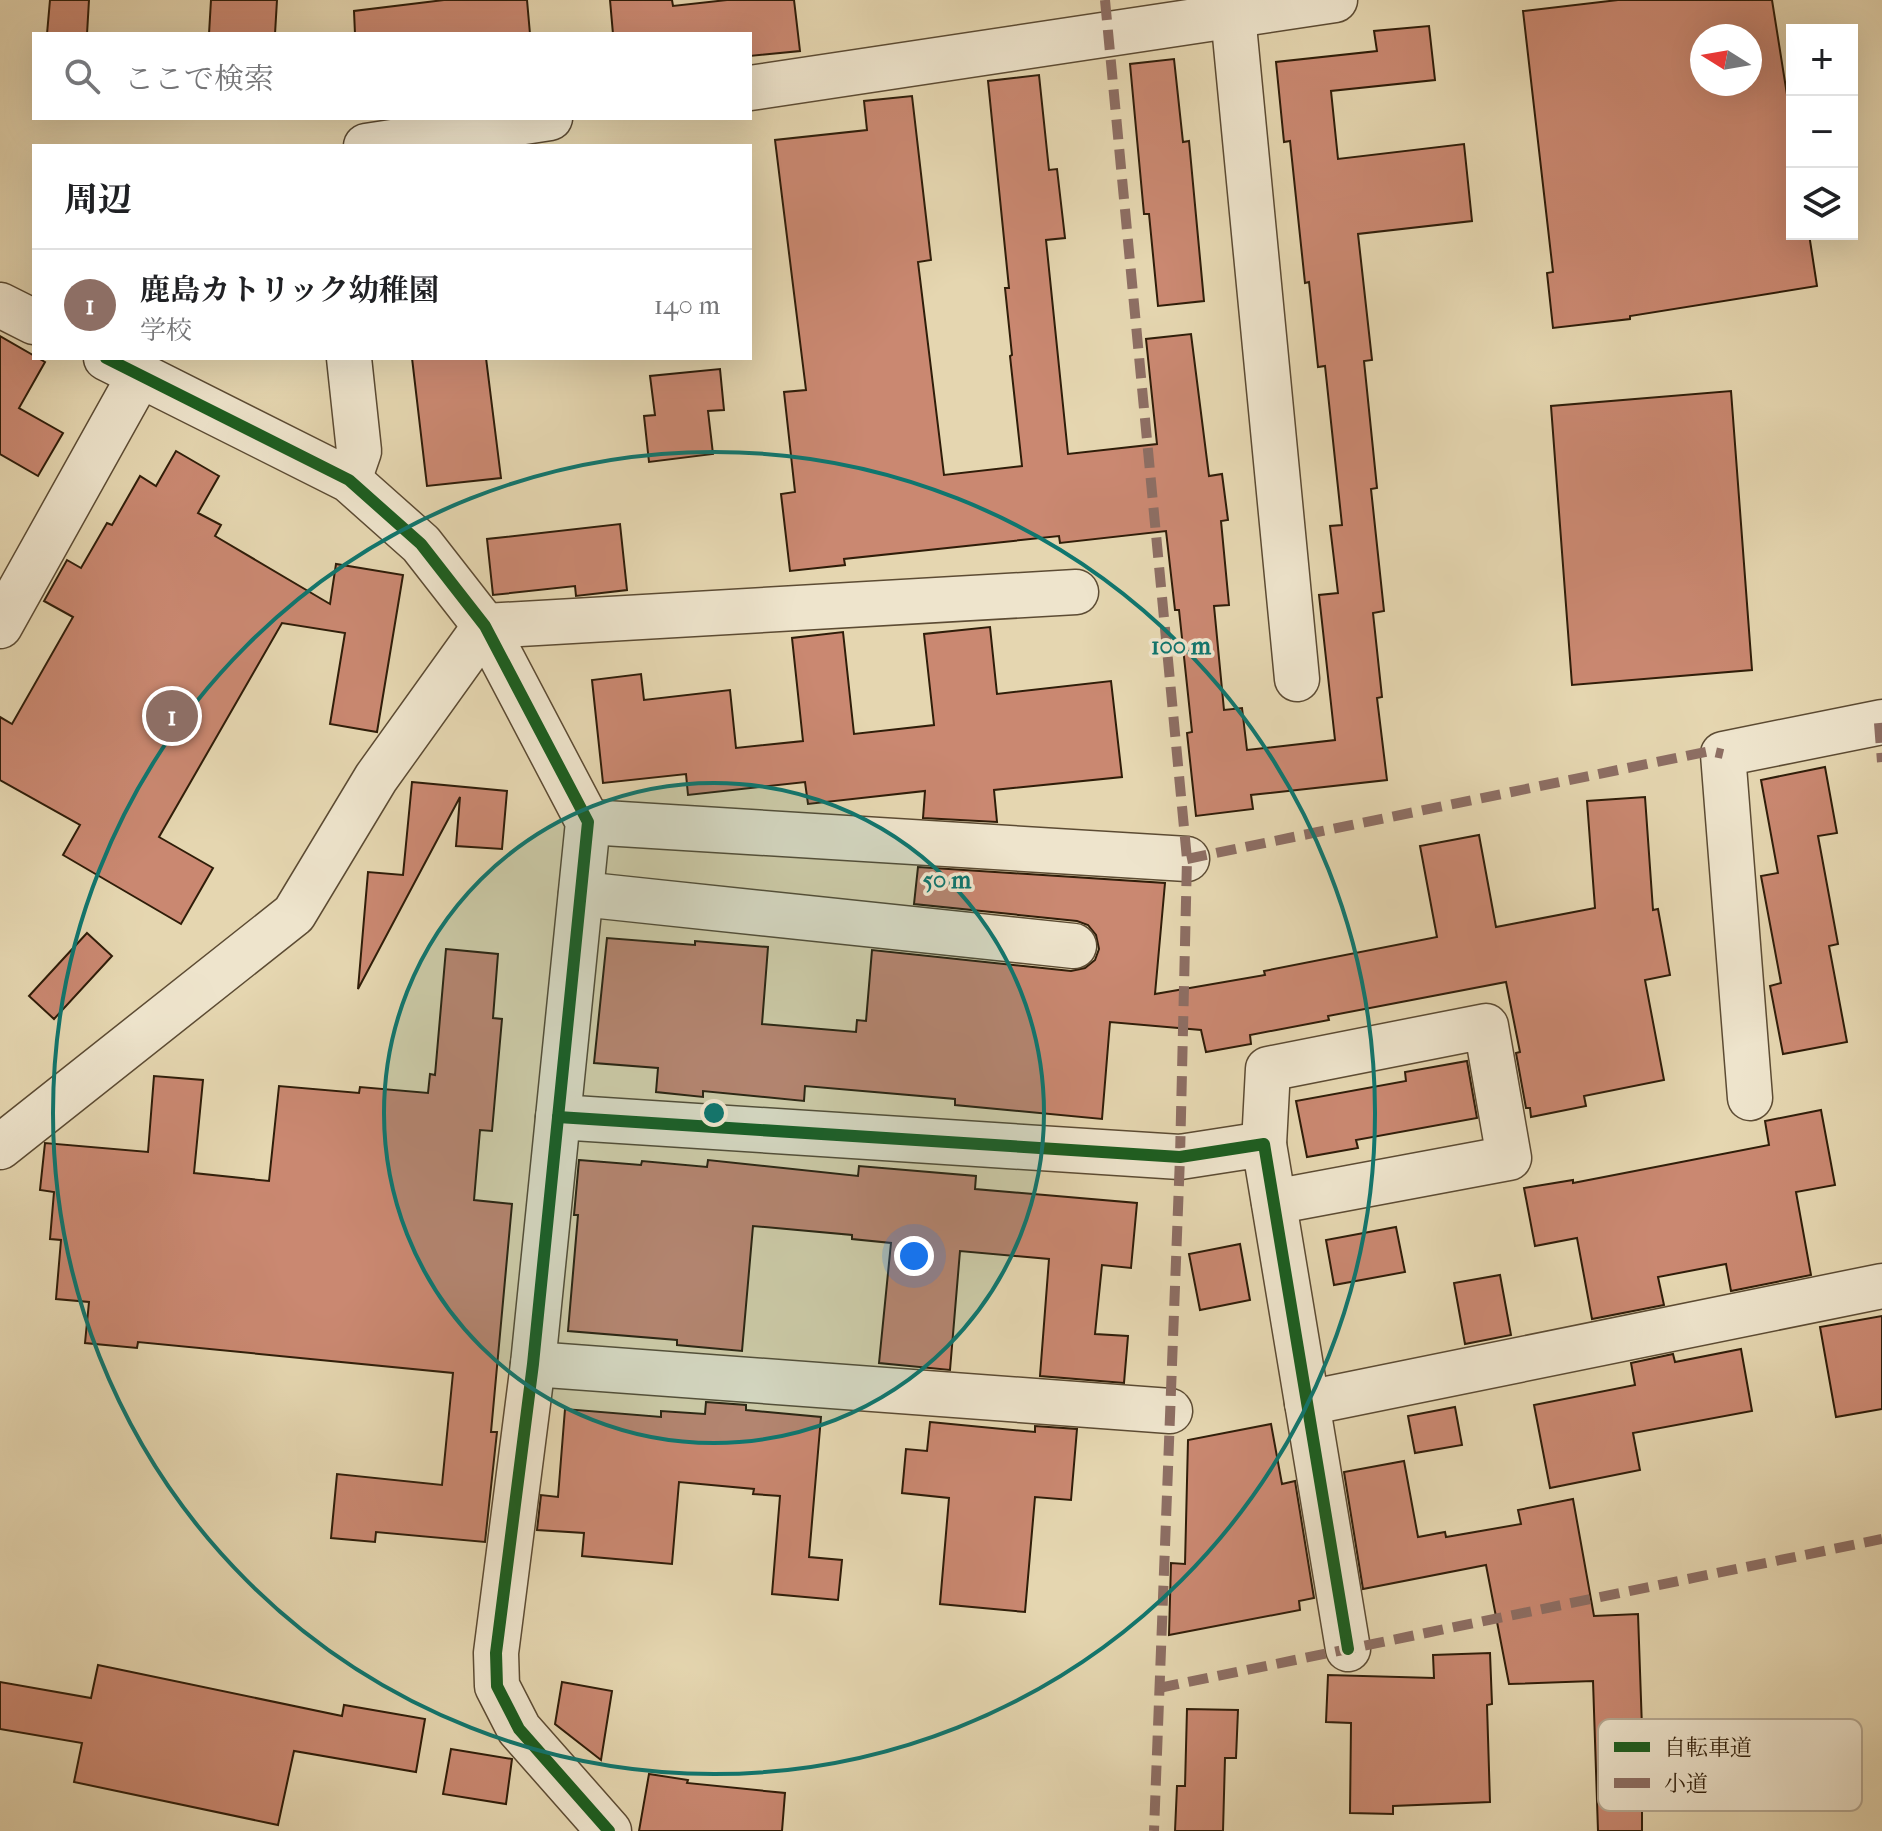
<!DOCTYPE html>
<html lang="ja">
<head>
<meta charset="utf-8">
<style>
	:root { --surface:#fff; --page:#f6f6f6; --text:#202124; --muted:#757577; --line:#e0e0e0; --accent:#8f2418 }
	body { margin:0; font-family:"IM FELL French Canon","Noto Serif JP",serif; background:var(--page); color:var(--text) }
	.controls { position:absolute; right:24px; top:24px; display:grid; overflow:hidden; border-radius:0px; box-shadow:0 8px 32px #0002 }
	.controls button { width:72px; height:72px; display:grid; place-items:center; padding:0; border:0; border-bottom:2px solid var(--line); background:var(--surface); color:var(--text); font:40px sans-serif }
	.compass { position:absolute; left:1690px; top:24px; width:72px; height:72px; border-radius:50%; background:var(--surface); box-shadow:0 8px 32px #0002; rotate:281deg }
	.you { position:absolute; left:914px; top:1256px; width:28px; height:28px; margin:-20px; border:6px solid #fff; border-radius:50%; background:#1a73e8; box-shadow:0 0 0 12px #1a73e833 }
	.badge { display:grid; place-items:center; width:52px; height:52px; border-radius:50%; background:var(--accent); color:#fff; font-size:26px; font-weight:700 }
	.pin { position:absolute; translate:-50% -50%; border:4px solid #fff; box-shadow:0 2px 8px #0006 }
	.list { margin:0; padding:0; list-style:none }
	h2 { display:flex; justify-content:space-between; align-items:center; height:104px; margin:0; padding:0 32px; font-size:34px }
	h2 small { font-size:26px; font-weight:400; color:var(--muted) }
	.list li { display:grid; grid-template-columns:52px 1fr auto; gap:24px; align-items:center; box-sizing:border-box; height:112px; padding:0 32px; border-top:2px solid var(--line) }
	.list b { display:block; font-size:30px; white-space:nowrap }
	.list p { margin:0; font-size:26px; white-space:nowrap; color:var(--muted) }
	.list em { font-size:26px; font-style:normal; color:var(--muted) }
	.icon { flex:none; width:44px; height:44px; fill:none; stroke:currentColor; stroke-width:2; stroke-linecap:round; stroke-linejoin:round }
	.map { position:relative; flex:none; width:1882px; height:1831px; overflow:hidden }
	.search { position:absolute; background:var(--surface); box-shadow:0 8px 32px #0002; left:32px; top:32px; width:720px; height:88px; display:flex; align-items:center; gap:20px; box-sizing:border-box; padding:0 28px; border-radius:0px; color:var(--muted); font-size:30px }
	.panel { position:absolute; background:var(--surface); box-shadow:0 8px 32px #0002; left:32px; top:144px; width:720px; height:216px; border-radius:0px }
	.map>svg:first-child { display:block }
</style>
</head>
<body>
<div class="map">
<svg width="1882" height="1831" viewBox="0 0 1882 1831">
	<rect width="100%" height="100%" fill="#e5d6b0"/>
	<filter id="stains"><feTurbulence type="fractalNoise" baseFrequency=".0025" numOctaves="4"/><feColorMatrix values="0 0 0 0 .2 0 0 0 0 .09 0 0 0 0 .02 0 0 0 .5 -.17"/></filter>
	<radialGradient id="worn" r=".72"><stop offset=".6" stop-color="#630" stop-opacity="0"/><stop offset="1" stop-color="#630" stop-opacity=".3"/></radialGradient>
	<g fill="#ca8871" stroke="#2f1d09" stroke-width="2" fill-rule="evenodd">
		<polygon points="50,0 89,0 87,34 47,34"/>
		<polygon points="211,0 277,0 275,34 209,34"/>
		<polygon points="444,0 527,0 530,34 355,34 354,11"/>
		<polygon points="610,0 672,0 673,6 727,0 794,0 800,51 750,56 750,34 613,34"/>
		<path d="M1618 0H1772L1792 126V234H1809L1817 286 1630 316V319L1553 328 1547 273 1553 272 1523 11ZM1702 36H1750V84H1702Z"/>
		<polygon points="1429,26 1435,80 1331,91 1338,159 1464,144 1472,221 1358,234 1372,360 1364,361 1377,488 1371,489 1384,611 1373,613 1382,697 1377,698 1387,780 1251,795 1253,809 1196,816 1187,733 1192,732 1179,610 1175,610 1166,531 1060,543 1059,536 844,559 845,565 790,571 781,494 795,492 784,392 806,390 775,140 867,130 864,101 912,96 931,260 918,262 944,475 1022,466 1010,356 1012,355 1005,288 1009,288 988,81 1039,75 1049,170 1057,169 1065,238 1046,240 1068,454 1157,444 1146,339 1191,334 1209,476 1222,474 1228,520 1221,521 1229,605 1214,606 1224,710 1242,708 1247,750 1335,740 1319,595 1338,593 1330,526 1342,525 1325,366 1318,367 1309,282 1305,283 1290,141 1284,142 1276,62 1377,51 1374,31"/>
		<polygon points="1174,59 1183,142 1189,141 1204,301 1158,306 1149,214 1144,214 1130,64"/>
		<polygon points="0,336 45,362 19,408 63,433 38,476 0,454"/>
		<polygon points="412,358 486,358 501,478 427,486"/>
		<polygon points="720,369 724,410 708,411 713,454 649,462 644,416 655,415 650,376"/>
		<polygon points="1731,391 1752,670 1572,685 1551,406"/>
		<polygon points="176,451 219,476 198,513 221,525 215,536 330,604 336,564 403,575 377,732 330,724 345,633 282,623 159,837 213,868 181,924 63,855 80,825 0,780 0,717 12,724 73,617 44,601 67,560 81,568 107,523 112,525 140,476 156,486"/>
		<polygon points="620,524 627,590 576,596 575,586 493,595 487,539"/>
		<polygon points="990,627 997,694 1111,681 1122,777 994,790 997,822 923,818 925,791 808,804 805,782 688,795 686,774 603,783 592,680 641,674 644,700 730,690 736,748 803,741 792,638 843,632 854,734 934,725 924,634"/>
		<polygon points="1825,767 1837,833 1818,836 1838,944 1829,946 1847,1042 1783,1054 1770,986 1781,983 1761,876 1778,873 1761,780"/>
		<polygon points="412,782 507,791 502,849 456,846 460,797 358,989 368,872 403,875"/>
		<polygon points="1645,797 1653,910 1658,909 1670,975 1645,980 1664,1080 1584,1096 1586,1106 1531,1117 1530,1108 1526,1108 1516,1053 1520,1052 1506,982 1328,1016 1329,1020 1250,1035 1251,1044 1206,1052 1201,1030 1110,1022 1102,1119 955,1105 955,1099 805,1086 804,1101 703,1091 703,1097 656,1092 658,1068 594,1063 607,938 695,945 695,941 768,947 762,1024 856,1032 857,1020 866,1021 872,950 1071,971 1085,968 1095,960 1099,949 1096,935 1088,925 1077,921 914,904 918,867 1165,883 1155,994 1265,975 1264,971 1437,937 1420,846 1479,835 1496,927 1595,908 1587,801"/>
		<polygon points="87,933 112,956 54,1019 29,996"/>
		<polygon points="446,949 498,954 493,1018 502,1019 492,1131 480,1130 474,1200 512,1204 491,1432 497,1432 485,1542 376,1532 375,1542 331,1538 337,1474 442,1485 453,1373 138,1342 137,1348 85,1343 89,1302 56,1299 61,1240 50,1239 54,1192 40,1190 45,1143 148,1152 154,1076 203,1080 194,1173 269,1181 279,1086 359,1093 360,1087 428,1093 430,1074 435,1075"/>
		<polygon points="1467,1061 1477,1118 1356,1140 1358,1148 1307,1157 1296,1101 1406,1081 1405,1072"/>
		<polygon points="1821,1110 1835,1185 1796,1192 1811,1275 1731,1291 1726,1264 1658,1277 1664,1305 1592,1319 1577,1238 1535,1246 1524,1188 1573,1180 1573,1183 1769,1145 1765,1121"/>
		<polygon points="579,1160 641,1165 642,1161 707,1167 708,1160 858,1176 859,1166 976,1176 975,1189 1137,1203 1131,1268 1102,1265 1095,1334 1128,1336 1124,1383 1040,1376 1049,1259 960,1251 950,1370 879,1363 891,1243 852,1239 852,1235 753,1226 742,1351 677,1345 677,1340 568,1331 578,1215 574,1215"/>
		<polygon points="1396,1227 1405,1272 1334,1285 1326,1240"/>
		<polygon points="1240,1244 1250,1300 1200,1310 1189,1254"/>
		<polygon points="1500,1275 1511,1335 1465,1344 1454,1283"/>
		<polygon points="1882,1316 1882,1409 1836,1417 1820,1327"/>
		<polygon points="1741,1349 1752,1411 1633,1433 1640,1470 1550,1488 1534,1405 1635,1385 1631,1363 1673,1354 1675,1362"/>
		<polygon points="706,1402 746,1405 746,1410 821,1417 809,1557 842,1560 838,1600 772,1594 780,1496 753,1494 754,1489 679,1482 672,1564 582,1556 584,1533 537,1530 541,1495 558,1497 565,1409 661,1417 661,1411 705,1414"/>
		<polygon points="1455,1407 1462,1445 1415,1453 1408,1416"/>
		<polygon points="930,1422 1035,1432 1035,1426 1077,1429 1071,1500 1035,1497 1025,1612 940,1604 949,1498 902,1493 906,1449 927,1451"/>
		<polygon points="1271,1424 1282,1484 1295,1481 1314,1598 1299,1601 1300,1610 1169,1635 1171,1563 1185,1564 1188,1440"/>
		<polygon points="1404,1461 1418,1537 1445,1532 1446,1537 1521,1524 1518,1510 1573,1499 1594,1616 1638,1614 1642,1728 1648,1728 1650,1808 1642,1808 1642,1831 1598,1831 1593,1681 1509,1684 1486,1565 1363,1589 1344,1472"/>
		<polygon points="1490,1653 1492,1704 1487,1705 1490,1802 1393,1806 1393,1814 1350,1813 1351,1723 1326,1722 1328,1675 1434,1678 1433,1655"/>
		<polygon points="98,1665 342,1716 344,1705 425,1719 416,1772 294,1751 278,1825 74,1782 82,1743 0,1729 0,1682 91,1698"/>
		<polygon points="562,1682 612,1691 601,1760 555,1724"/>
		<polygon points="1187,1709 1238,1710 1236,1758 1225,1758 1223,1831 1175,1831 1177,1786 1185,1786"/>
		<polygon points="451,1749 512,1759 506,1804 443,1794"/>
		<polygon points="649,1774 688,1780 687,1783 785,1793 782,1831 639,1831"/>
	</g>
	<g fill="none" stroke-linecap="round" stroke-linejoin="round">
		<g stroke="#5c4b33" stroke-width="47">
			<g id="street">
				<polyline points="1233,15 1297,679"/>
				<polyline points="750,88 1335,0"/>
				<polyline points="366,146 550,118"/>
				<polyline points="0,305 34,322"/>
				<polyline points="106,358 349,480 421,544 485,626 588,822 533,1364 496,1653 497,1686 519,1729 609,1831"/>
				<polyline points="349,480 359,451 349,358"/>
				<polyline points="0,626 140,375"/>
				<polyline points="485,626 1076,592"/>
				<polyline points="588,822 1187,859"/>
				<polyline points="581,894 1074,946"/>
				<polyline points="1750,1098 1723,754 1882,722"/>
				<polyline points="558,1117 1180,1157 1264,1144 1348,1649"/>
				<polyline points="1264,1144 1268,1069 1486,1026 1509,1158 1274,1202"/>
				<polyline points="0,1147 294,914 376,778 485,626"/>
				<polyline points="533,1364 1170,1411"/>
				<polyline points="1307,1403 1882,1286"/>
			</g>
		</g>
		<use href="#street" stroke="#eee4cc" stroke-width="44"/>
		<g stroke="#8d6e63" stroke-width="10" stroke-dasharray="20 10" stroke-linecap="butt">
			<polyline points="1105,0 1187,859 1180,1157 1154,1831"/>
			<polyline points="1879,723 1882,762"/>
			<polyline points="1187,859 1710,751 1723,754"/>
			<polyline points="1159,1688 1882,1539"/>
		</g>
		<g stroke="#eee4cc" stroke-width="17">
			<g id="cycleway">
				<polyline points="106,358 349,480 421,544 485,626 588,822 533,1364 496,1653 497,1686 519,1729 609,1831"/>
				<polyline points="558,1117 1180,1157 1264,1144 1348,1649"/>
			</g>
		</g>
		<use href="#cycleway" stroke="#1b5e20" stroke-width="12"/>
	</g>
	<circle cx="714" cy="1113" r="330" fill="#0f766e" fill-opacity=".12"/>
	<g fill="none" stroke="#0f766e" stroke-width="4">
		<circle cx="714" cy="1113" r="330"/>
		<circle cx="714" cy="1113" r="661"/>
	</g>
	<rect x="1598" y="1719" width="264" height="92" rx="12" fill="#eee4cc" stroke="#b5a892" stroke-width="2"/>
	<rect x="1614" y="1742" width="36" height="10" fill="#1b5e20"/>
	<rect x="1614" y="1778" width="36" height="10" fill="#8d6e63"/>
	<g font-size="22" fill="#2f1d09">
		<text x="1664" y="1755">自転車道</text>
		<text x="1664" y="1791">小道</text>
	</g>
	<circle cx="714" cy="1113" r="12" fill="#0f766e" stroke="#eee4cc" stroke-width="4"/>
	<g font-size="24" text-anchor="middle" font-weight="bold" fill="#0f766e" stroke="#eee4cc" stroke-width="7" stroke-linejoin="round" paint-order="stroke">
		<text x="1181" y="654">100 m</text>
		<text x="947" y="888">50 m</text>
	</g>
	<rect width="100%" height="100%" filter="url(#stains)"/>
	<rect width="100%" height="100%" fill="url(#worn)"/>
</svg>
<div class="controls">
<button>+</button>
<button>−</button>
<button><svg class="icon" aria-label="layers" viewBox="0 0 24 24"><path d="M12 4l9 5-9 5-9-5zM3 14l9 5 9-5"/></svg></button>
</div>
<svg class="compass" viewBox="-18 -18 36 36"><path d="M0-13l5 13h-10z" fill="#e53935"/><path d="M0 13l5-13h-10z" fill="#757577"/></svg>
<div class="you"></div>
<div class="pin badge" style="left:172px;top:716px;background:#8d6e63">1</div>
<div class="search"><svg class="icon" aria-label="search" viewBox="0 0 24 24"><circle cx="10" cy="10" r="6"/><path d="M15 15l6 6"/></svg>ここで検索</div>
<section class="panel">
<h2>周辺<small></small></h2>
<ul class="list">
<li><span class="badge" style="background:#8d6e63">1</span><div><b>鹿島カトリック幼稚園</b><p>学校</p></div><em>140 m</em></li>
</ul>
</section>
</div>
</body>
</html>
